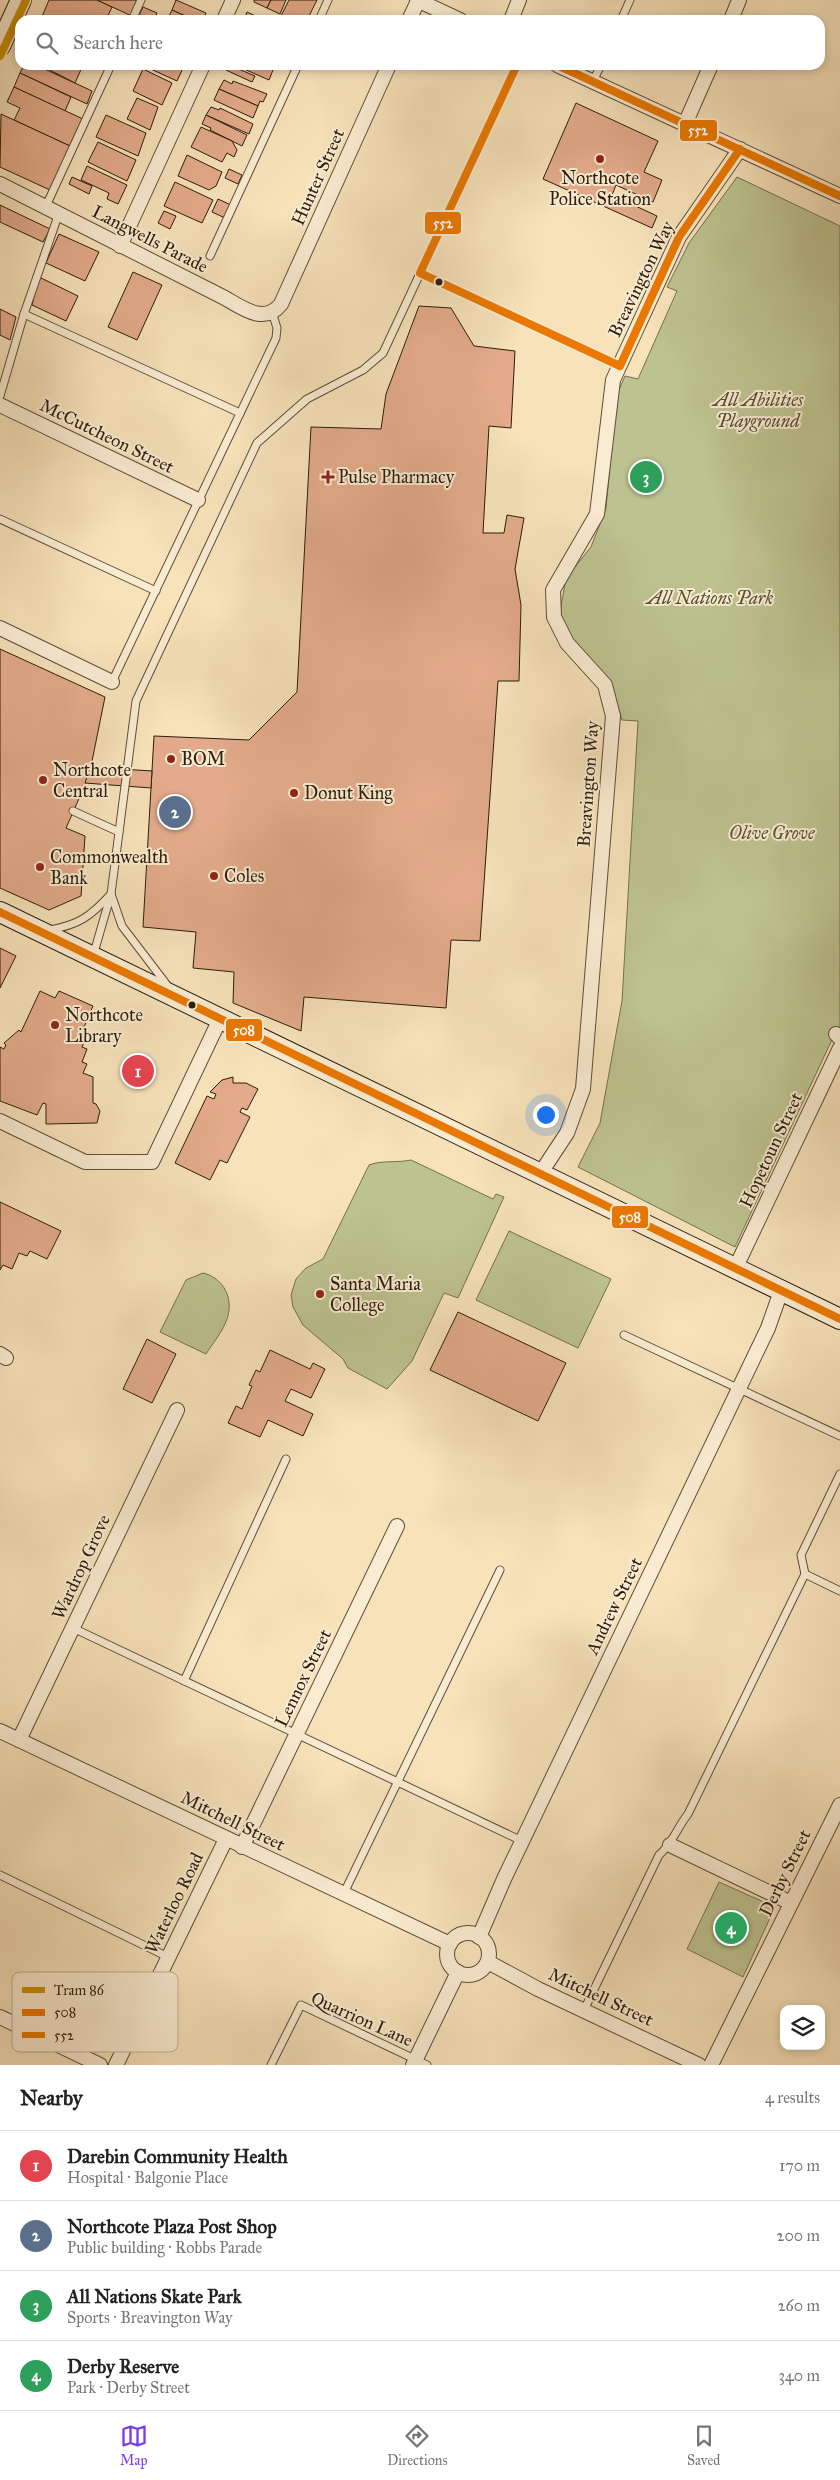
<!DOCTYPE html>
<html lang="en">
<head>
<meta charset="utf-8">
<style>
	:root { --surface:#fff; --page:#f2f2f2; --text:#222; --muted:#767676; --line:#e0e0e0; --accent:#7c3aed }
	body { margin:0; font-family:"IM FELL Great Primer",serif; background:var(--page); color:var(--text) }
	.controls { position:absolute; right:15px; bottom:15px; display:grid; overflow:hidden; border-radius:10px; box-shadow:0 2px 8px #0003 }
	.controls button { width:45px; height:45px; display:grid; place-items:center; padding:0; border:0; border-bottom:1px solid var(--line); background:var(--surface); color:var(--text); font:25px sans-serif }
	.you { position:absolute; left:545px; top:1114px; width:18px; height:18px; margin:-12px; border:4px solid #fff; border-radius:50%; background:#1a73e8; box-shadow:0 0 0 8px #1a73e833 }
	.badge { display:grid; place-items:center; width:32px; height:32px; border-radius:50%; background:var(--accent); color:#fff; font-size:16px; font-weight:700 }
	.pin { position:absolute; translate:-50% -50%; border:2px solid #fff; box-shadow:0 1px 5px #0006 }
	.list { margin:0; padding:0; list-style:none }
	h2 { display:flex; justify-content:space-between; align-items:center; height:65px; margin:0; padding:0 20px; font-size:21px }
	h2 small { font-size:16px; font-weight:400; color:var(--muted) }
	.list li { display:grid; grid-template-columns:32px 1fr auto; gap:15px; align-items:center; box-sizing:border-box; height:70px; padding:0 20px; border-top:1px solid var(--line) }
	.list b { display:block; font-size:19px; white-space:nowrap }
	.list p { margin:0; font-size:16px; white-space:nowrap; color:var(--muted) }
	.list em { font-size:16px; font-style:normal; color:var(--muted) }
	.icon { flex:none; width:28px; height:28px; fill:none; stroke:currentColor; stroke-width:2; stroke-linecap:round; stroke-linejoin:round }
	.map { position:relative; flex:none; width:840px; height:2065px; overflow:hidden }
	.search { position:absolute; background:var(--surface); box-shadow:0 2px 8px #0003; left:15px; right:15px; top:15px; height:55px; display:flex; align-items:center; gap:12px; box-sizing:border-box; padding:0 18px; border-radius:15px; color:var(--muted); font-size:19px }
	.sheet { height:345px; background:var(--surface) }
	nav { display:flex; justify-content:space-around; align-items:center; box-sizing:border-box; height:70px; border-top:1px solid var(--line); background:var(--surface); font-size:14px; color:var(--muted) }
	nav a { display:grid; justify-items:center; gap:2px }
	nav .on { color:var(--accent) }
	.map>svg:first-child { display:block }
</style>
</head>
<body>
<div class="map">
<svg width="840" height="2065" viewBox="0 0 840 2065">
	<rect width="100%" height="100%" fill="#f7e2ba"/>
	<filter id="stains"><feTurbulence type="fractalNoise" baseFrequency=".004" numOctaves="4"/><feColorMatrix values="0 0 0 0 .2 0 0 0 0 .09 0 0 0 0 .02 0 0 0 .5 -.17"/></filter>
	<radialGradient id="worn" r=".72"><stop offset=".6" stop-color="#630" stop-opacity="0"/><stop offset="1" stop-color="#630" stop-opacity=".3"/></radialGradient>
	<g fill="#bdc390" stroke="#74704e">
		<polygon points="737,177 840,226 840,1032 836,1031 735,1247 578,1167 600,1123 622,1001 638,721 622,720 610,680 571,641 560,612 566,578 591,547 606,508 617,394 625,376 638,379 677,291 667,287 689,243"/>
		<path d="M411 1160 493 1199 496 1194 504 1197 458 1298 444 1293 412 1361 387 1389 348 1368 343 1359 303 1325 293 1307 291 1295 296 1279 306 1268 323 1259 369 1165C382 1160 397 1163 411 1160Z"/>
		<polygon points="509,1231 611,1279 578,1348 476,1300"/>
		<path d="M203 1273C224 1278 234 1299 227 1319 223 1331 213 1343 206 1354L160 1332 186 1280Z"/>
		<polygon points="719,1882 775,1907 743,1977 687,1949"/>
	</g>
	<g fill="#e3ab8b" stroke="#2b1d0b">
		<polygon points="49,0 97,0 112,7 106,20 44,20 41,19"/>
		<polygon points="97,0 135,0 141,3 134,17"/>
		<polygon points="176,0 206,13 203,20 194,20 172,10"/>
		<polygon points="254,0 271,0 267,8 254,2"/>
		<polygon points="271,0 286,0 280,14 267,8"/>
		<polygon points="289,0 317,0 307,20 283,20 280,18"/>
		<polygon points="143,7 157,13 154,20 137,20"/>
		<polygon points="172,10 194,20 167,20"/>
		<polygon points="247,12 264,20 244,20"/>
		<polygon points="24,65 36,65 92,91 87,104 20,73"/>
		<polygon points="40,65 83,65 75,83"/>
		<polygon points="142,65 182,65 184,66 177,81"/>
		<polygon points="229,65 255,76 252,82 226,70"/>
		<polygon points="235,65 275,65 269,80"/>
		<polygon points="143,69 172,83 162,105 133,91"/>
		<polygon points="20,73 71,97 65,111 14,87"/>
		<polygon points="224,80 232,84 233,81 267,94 263,102 260,101 258,106 219,89"/>
		<polygon points="14,87 83,119 70,146 14,120 20,108 7,102"/>
		<polygon points="219,89 258,106 253,118 214,100"/>
		<polygon points="137,98 158,107 150,130 127,119"/>
		<polygon points="576,103 658,141 644,172 662,180 653,202 616,185 612,195 657,216 652,228 543,179"/>
		<polygon points="211,107 219,110 220,108 253,124 249,134 206,115"/>
		<polygon points="1,114 70,146 50,190 0,167"/>
		<polygon points="106,115 146,133 138,156 96,137"/>
		<polygon points="206,115 247,135 242,146 210,130 211,128 202,124"/>
		<polygon points="201,127 232,141 237,150 234,157 227,153 222,162 191,147"/>
		<polygon points="98,142 136,160 127,181 88,162"/>
		<polygon points="187,155 222,172 216,186 209,190 178,176"/>
		<polygon points="87,166 127,185 118,204 107,199 109,193 81,180"/>
		<polygon points="229,169 242,175 238,184 225,178"/>
		<polygon points="72,177 92,186 89,194 69,184"/>
		<polygon points="175,182 213,200 202,223 164,206"/>
		<polygon points="218,199 231,205 225,218 212,212"/>
		<polygon points="0,205 50,229 43,242 0,222"/>
		<polygon points="164,211 176,216 170,229 158,223"/>
		<polygon points="59,234 99,252 85,281 46,263"/>
		<polygon points="133,272 162,285 137,340 108,327"/>
		<polygon points="39,277 78,296 66,321 32,305"/>
		<polygon points="419,306 451,308 474,346 515,351 511,428 489,426 483,533 504,533 507,515 524,518 515,569 521,605 519,681 498,681 480,941 451,940 446,1008 304,997 301,1031 233,1003 234,972 193,968 196,932 143,927 154,736 249,740 297,692 311,427 381,429 386,394"/>
		<polygon points="0,309 16,317 10,340 0,335"/>
		<polygon points="0,649 105,697 89,776 66,828 85,836 81,896 49,910 0,888"/>
		<polygon points="90,767 152,771 151,788 85,783"/>
		<polygon points="0,948 16,956 0,988"/>
		<polygon points="40,991 55,998 59,991 93,1006 82,1032 88,1034 82,1047 87,1049 82,1062 87,1064 83,1073 93,1077 93,1103 96,1104 100,1111 97,1123 46,1124 46,1104 43,1103 37,1115 0,1101 0,1047 4,1049 6,1045 4,1043 19,1030 21,1032"/>
		<polygon points="233,1077 233,1083 246,1083 258,1089 247,1110 242,1108 240,1112 250,1117 227,1163 220,1160 210,1180 175,1163 207,1096 214,1099 216,1094 210,1092 222,1080"/>
		<polygon points="0,1202 61,1231 47,1259 30,1251 27,1256 19,1253 12,1269 3,1265 0,1270"/>
		<polygon points="458,1312 566,1363 538,1421 430,1370"/>
		<polygon points="147,1339 176,1354 152,1403 123,1389"/>
		<polygon points="270,1350 310,1369 313,1363 325,1369 311,1398 291,1389 285,1401 313,1414 303,1436 268,1420 260,1437 228,1423 236,1406 242,1409 252,1386 249,1385 256,1370 260,1372"/>
	</g>
	<g fill="none" stroke-linecap="round" stroke-linejoin="round">
		<g stroke="#5e4e37" stroke-width="9">
			<g id="lane">
				<polyline points="132,20 141,0"/>
				<polyline points="319,20 328,0"/>
				<polyline points="621,20 630,0"/>
				<polyline points="593,81 601,65"/>
				<polyline points="46,206 111,65"/>
				<polyline points="210,256 298,65"/>
				<polyline points="420,273 620,366"/>
				<polyline points="24,314 240,413"/>
				<polyline points="0,396 24,314 59,213"/>
				<polyline points="0,519 156,591"/>
				<polyline points="112,682 276,338 277,328 272,312"/>
				<polyline points="73,811 119,832"/>
				<path d="M49 930C79 925 91 916 111 894L122 926 167 985"/>
				<polyline points="93,956 111,894 136,701 257,443 307,399 363,370 383,353 517,65"/>
				<polyline points="624,1335 840,1436"/>
				<polyline points="805,1574 840,1591"/>
				<polyline points="73,1628 522,1841"/>
				<polyline points="184,1681 286,1459"/>
				<polyline points="0,1875 168,1957"/>
				<polyline points="343,1895 500,1570"/>
				<path d="M584 2010 659 1855C672 1844 677 1828 688 1814L805 1574 801 1555 840 1474"/>
				<polyline points="271,2065 301,2005 427,2065"/>
			</g>
		</g>
		<g stroke="#5e4e37" stroke-width="16">
			<g id="street">
				<polyline points="417,0 460,20"/>
				<polyline points="224,20 233,0"/>
				<polyline points="409,20 418,1"/>
				<polyline points="511,20 519,0"/>
				<polyline points="731,20 739,0"/>
				<polyline points="557,65 840,196"/>
				<polyline points="685,124 711,65"/>
				<path d="M0 184 225 298C242 308 265 325 281 304L389 65"/>
				<polyline points="120,246 203,65"/>
				<polyline points="0,405 198,500"/>
				<polyline points="0,628 112,682"/>
				<polyline points="836,1034 840,1038"/>
				<polyline points="0,1121 85,1162 152,1162 220,1019"/>
				<polyline points="540,1174 567,1133 583,1089 613,716 605,685 567,643 554,617 553,590 597,514 613,380 679,237 740,149"/>
				<polyline points="735,1269 840,1048"/>
				<polyline points="0,1354 6,1358"/>
				<polyline points="0,1731 450,1944"/>
				<polyline points="19,1740 177,1410"/>
				<polyline points="670,1845 791,1903"/>
				<polyline points="242,1847 397,1526"/>
				<circle cx="468" cy="1954" r="21"/>
				<polyline points="479,1937 504,1879 768,1328 781,1291"/>
				<polyline points="488,1962 538,1989 699,2065"/>
				<polyline points="0,2017 100,2065"/>
				<polyline points="116,2065 226,1839"/>
				<polyline points="413,2065 458,1972"/>
				<polyline points="711,2065 840,1805"/>
			</g>
		</g>
		<g stroke="#2b1d0b" stroke-width="22">
			<g id="secondary">
				<polyline points="0,46 21,0"/>
				<polyline points="0,912 840,1319"/>
			</g>
		</g>
		<use href="#lane" stroke="#faecd2" stroke-width="7"/>
		<use href="#street" stroke="#faecd2" stroke-width="14"/>
		<use href="#secondary" stroke="#faecd2" stroke-width="20"/>
		<g stroke="#faecd2" stroke-width="11">
			<polyline id="bus-1" points="0,912 840,1319"/>
		</g>
		<g stroke="#faecd2" stroke-width="11">
			<g id="bus-2">
				<polyline points="517,65 420,273 620,366 679,237 740,149"/>
				<polyline points="557,65 840,196"/>
			</g>
		</g>
		<use href="#bus-1" stroke="#ea7801" stroke-width="8"/>
		<use href="#bus-2" stroke="#ea7801" stroke-width="8"/>
		<g stroke="#faecd2" stroke-width="11">
			<polyline id="tram-1" points="0,56 26,0"/>
		</g>
		<use href="#tram-1" stroke="#ca8f03" stroke-width="8"/>
	</g>
	<g fill="#8f2418" stroke="#faecd2" stroke-width="2">
		<circle cx="600" cy="159" r="5"/>
		<path d="M325.5 469.5h5v5h5v5h-5v5h-5v-5h-5v-5h5z"/>
		<circle cx="171" cy="759" r="5"/>
		<circle cx="43" cy="780" r="5"/>
		<circle cx="294" cy="793" r="5"/>
		<circle cx="40" cy="867" r="5"/>
		<circle cx="214" cy="876" r="5"/>
		<circle cx="55" cy="1025" r="5"/>
		<circle cx="320" cy="1294" r="5"/>
	</g>
	<g fill="#2b1d0b" stroke="#faecd2" stroke-width="2">
		<circle cx="439" cy="282" r="4.5"/>
		<circle cx="192" cy="1005" r="4.5"/>
	</g>
	<g text-anchor="middle" dominant-baseline="central" stroke-width="4" stroke-linejoin="round" paint-order="stroke">
		<g font-size="18" fill="#2b1d0b" stroke="#faecd2">
			<text transform="translate(318 177) rotate(-66)">Hunter Street</text>
			<text transform="translate(150 239) rotate(27)">Langwells Parade</text>
			<text transform="translate(641 279) rotate(-64)">Breavington Way</text>
			<text transform="translate(107 436) rotate(26)">McCutcheon Street</text>
			<text transform="translate(588 784) rotate(-86)">Breavington Way</text>
			<text transform="translate(771 1150) rotate(-65)">Hopetoun Street</text>
			<text transform="translate(81 1567) rotate(-65)">Wardrop Grove</text>
			<text transform="translate(614 1606) rotate(-64)">Andrew Street</text>
			<text transform="translate(303 1678) rotate(-64)">Lennox Street</text>
			<text transform="translate(233 1821) rotate(26)">Mitchell Street</text>
			<text transform="translate(785 1873) rotate(-64)">Derby Street</text>
			<text transform="translate(174 1903) rotate(-64)">Waterloo Road</text>
			<text transform="translate(601 1997) rotate(25)">Mitchell Street</text>
			<text transform="translate(362 2019) rotate(24)">Quarrion Lane</text>
		</g>
		<g font-size="18" fill="#2b1d0b" stroke="#faecd2" text-anchor="start">
			<text x="600" y="178" text-anchor="middle">Northcote<tspan x="600" dy="21">Police Station</tspan></text>
			<text x="338" y="477">Pulse Pharmacy</text>
			<text x="181" y="759">BOM</text>
			<text x="53" y="770">Northcote<tspan x="53" dy="21">Central</tspan></text>
			<text x="304" y="793">Donut King</text>
			<text x="50" y="857">Commonwealth<tspan x="50" dy="21">Bank</tspan></text>
			<text x="224" y="876">Coles</text>
			<text x="65" y="1015">Northcote<tspan x="65" dy="21">Library</tspan></text>
			<text x="330" y="1284">Santa Maria<tspan x="330" dy="21">College</tspan></text>
		</g>
		<g font-size="18" font-style="italic" fill="#574f33" stroke="#faecd2">
			<text x="758" y="400">All Abilities<tspan x="758" dy="21">Playground</tspan></text>
			<text x="710" y="598">All Nations Park</text>
			<text x="772" y="833">Olive Grove</text>
		</g>
	</g>
	<rect x="12" y="1972" width="166" height="80" rx="8" fill="#faecd2" stroke="#bcae96" stroke-width="1"/>
	<rect x="22" y="1987" width="23" height="6" fill="#ca8f03"/>
	<rect x="22" y="2009" width="23" height="7" fill="#ea7801"/>
	<rect x="22" y="2032" width="23" height="6" fill="#ea7801"/>
	<g font-size="14" fill="#2b1d0b">
		<text x="54" y="1995">Tram 86</text>
		<text x="54" y="2017">508</text>
		<text x="54" y="2040">552</text>
	</g>
	<g stroke="#faecd2" stroke-width="2">
		<rect x="679" y="119" width="39" height="23" rx="5" fill="#ea7801"/>
		<rect x="424" y="211" width="38" height="24" rx="5" fill="#ea7801"/>
		<rect x="225" y="1018" width="38" height="24" rx="5" fill="#ea7801"/>
		<rect x="611" y="1205" width="38" height="24" rx="5" fill="#ea7801"/>
	</g>
	<g font-size="14" text-anchor="middle" font-weight="bold" fill="#fff">
		<text x="698" y="135">552</text>
		<text x="443" y="228">552</text>
		<text x="244" y="1035">508</text>
		<text x="630" y="1222">508</text>
	</g>
	<rect width="100%" height="100%" filter="url(#stains)"/>
	<rect width="100%" height="100%" fill="url(#worn)"/>
</svg>
<div class="controls">
<button><svg class="icon" aria-label="layers" viewBox="0 0 24 24"><path d="M12 4l9 5-9 5-9-5zM3 14l9 5 9-5"/></svg></button>
</div>
<div class="you"></div>
<div class="pin badge" style="left:138px;top:1071px;background:#e0444e">1</div>
<div class="pin badge" style="left:175px;top:812px;background:#5c6f8a">2</div>
<div class="pin badge" style="left:646px;top:477px;background:#2e9e5b">3</div>
<div class="pin badge" style="left:731px;top:1928px;background:#2e9e5b">4</div>
<div class="search"><svg class="icon" aria-label="search" viewBox="0 0 24 24"><circle cx="10" cy="10" r="6"/><path d="M15 15l6 6"/></svg>Search here</div>
</div>
<section class="sheet">
<h2>Nearby<small>4 results</small></h2>
<ul class="list">
<li><span class="badge" style="background:#e0444e">1</span><div><b>Darebin Community Health</b><p>Hospital · Balgonie Place</p></div><em>170 m</em></li>
<li><span class="badge" style="background:#5c6f8a">2</span><div><b>Northcote Plaza Post Shop</b><p>Public building · Robbs Parade</p></div><em>200 m</em></li>
<li><span class="badge" style="background:#2e9e5b">3</span><div><b>All Nations Skate Park</b><p>Sports · Breavington Way</p></div><em>260 m</em></li>
<li><span class="badge" style="background:#2e9e5b">4</span><div><b>Derby Reserve</b><p>Park · Derby Street</p></div><em>340 m</em></li>
</ul>
</section>
<nav>
<a class="on"><svg class="icon" aria-label="map" viewBox="0 0 24 24"><path d="M3 6l6-2 6 2 6-2v14l-6 2-6-2-6 2zM9 4v14M15 6v14"/></svg>Map</a>
<a><svg class="icon" aria-label="directions" viewBox="0 0 24 24"><path d="M12 3l9 9-9 9-9-9zM9 14v-3h6M13 9l2 2-2 2"/></svg>Directions</a>
<a><svg class="icon" aria-label="saved" viewBox="0 0 24 24"><path d="M7 4h10v16l-5-4-5 4z"/></svg>Saved</a>
</nav>
</body>
</html>
